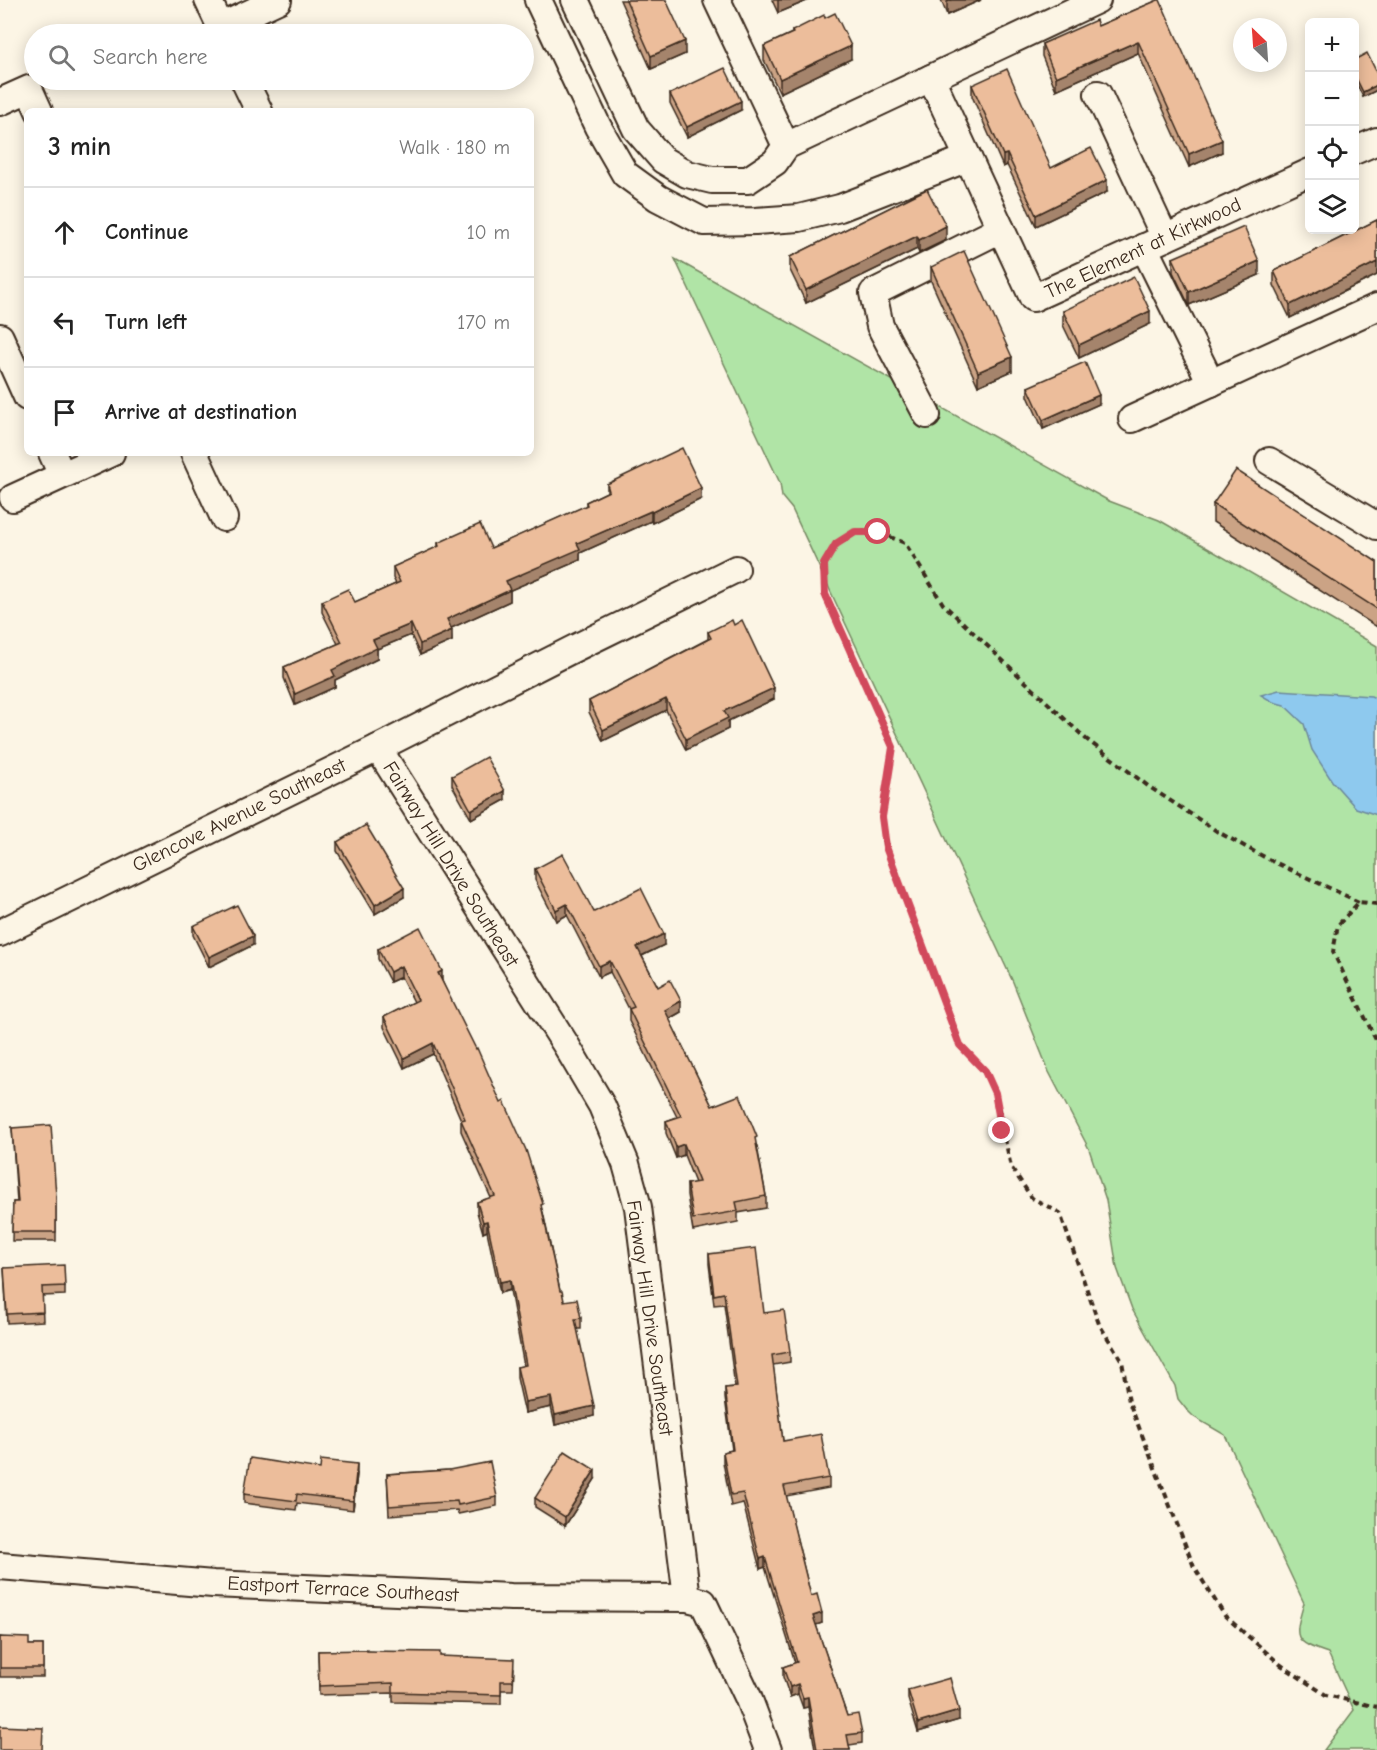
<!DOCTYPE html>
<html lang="en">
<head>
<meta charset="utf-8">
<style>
	:root { --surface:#fff; --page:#f2f2f2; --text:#222; --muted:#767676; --line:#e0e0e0 }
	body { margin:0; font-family:"Comic Neue",sans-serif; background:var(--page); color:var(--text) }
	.controls { position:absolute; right:18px; top:18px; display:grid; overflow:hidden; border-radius:9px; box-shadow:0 3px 15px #0003 }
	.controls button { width:54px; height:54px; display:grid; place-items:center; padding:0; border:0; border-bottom:2px solid var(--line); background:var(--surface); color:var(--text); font:30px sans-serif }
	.compass { position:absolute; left:1233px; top:18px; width:54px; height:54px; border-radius:50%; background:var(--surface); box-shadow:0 3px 15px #0003; rotate:335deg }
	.stop { position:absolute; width:18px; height:18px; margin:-14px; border:4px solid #d1495b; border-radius:50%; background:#fff }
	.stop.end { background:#d1495b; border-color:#fff; box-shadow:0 2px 6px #0008 }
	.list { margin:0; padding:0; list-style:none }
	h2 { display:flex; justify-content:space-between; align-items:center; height:78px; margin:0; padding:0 24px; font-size:26px }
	h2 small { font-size:20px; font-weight:400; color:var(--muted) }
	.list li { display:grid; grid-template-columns:39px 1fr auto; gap:18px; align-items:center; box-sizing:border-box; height:90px; padding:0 24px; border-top:2px solid var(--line) }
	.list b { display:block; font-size:22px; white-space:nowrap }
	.list em { font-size:20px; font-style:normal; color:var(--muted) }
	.icon { flex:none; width:33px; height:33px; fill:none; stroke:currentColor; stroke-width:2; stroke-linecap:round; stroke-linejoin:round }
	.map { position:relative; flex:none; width:1377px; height:1750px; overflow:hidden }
	.search { position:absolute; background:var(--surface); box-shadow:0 3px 15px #0003; left:24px; top:24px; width:510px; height:66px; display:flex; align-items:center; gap:15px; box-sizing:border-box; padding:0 21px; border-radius:33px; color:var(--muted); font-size:22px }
	.panel { position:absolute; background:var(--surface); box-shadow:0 3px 15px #0003; left:24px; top:108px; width:510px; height:348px; border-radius:9px }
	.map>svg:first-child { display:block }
</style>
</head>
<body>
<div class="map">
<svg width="1377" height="1750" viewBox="0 0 1377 1750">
	<rect width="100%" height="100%" fill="#fcf5e5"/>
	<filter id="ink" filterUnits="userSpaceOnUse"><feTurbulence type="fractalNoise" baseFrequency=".0167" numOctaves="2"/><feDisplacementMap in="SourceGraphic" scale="12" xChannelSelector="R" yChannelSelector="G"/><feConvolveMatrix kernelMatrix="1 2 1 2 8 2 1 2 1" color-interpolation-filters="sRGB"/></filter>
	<g filter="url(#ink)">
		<path fill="#b0e4a6" stroke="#768762" stroke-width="1.5" d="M675 259 1109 501 1159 520 1377 646V1750H1324L1354 1710 1328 1653C1292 1641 1294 1638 1304 1603L1225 1435 1194 1417 1186 1409 1178 1399 1175 1386 1132 1309 1117 1268 1106 1200 1089 1149 1049 1072 1013 982 792 509 782 497 780 483Z"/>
		<polygon fill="#8ec9ee" stroke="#6d899b" stroke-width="1.5" points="1279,690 1371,696 1377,699 1377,815 1356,808 1332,781 1312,750 1304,724 1284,705 1273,702 1261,695"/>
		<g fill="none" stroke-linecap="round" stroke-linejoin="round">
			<g stroke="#3b2a1e" stroke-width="30">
				<g id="minor">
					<polyline points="208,0 224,34"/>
					<polyline points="538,0 598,127 625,174 658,198 704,222 755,221 799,218 840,208 968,158"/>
					<polyline points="575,0 636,129 663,160 687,174 712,180 748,180 775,162 786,146 1097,0"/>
					<polyline points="717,0 786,146"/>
					<polyline points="220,27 278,0"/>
					<polyline points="931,78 1033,298 1310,172"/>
					<polyline points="244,80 259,111"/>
					<polyline points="1098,94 1165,238"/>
					<polyline points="0,102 29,89 39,111"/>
					<polyline points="1354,151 1377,141"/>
					<polyline points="1144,247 1211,383"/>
					<polyline points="0,337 27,397"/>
					<polyline points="927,415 880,326 873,293 1001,229"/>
					<polyline points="1132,419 1377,307"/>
					<polyline points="52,453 62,475"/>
					<polyline points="194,453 224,518"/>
					<polyline points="1269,461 1377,526"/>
					<polyline points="13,498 111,453"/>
					<polyline points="378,748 566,1045 602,1106 626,1164 638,1207 687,1598 703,1602 748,1697 768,1750"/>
					<polyline points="0,933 378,748 573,649 736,569"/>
					<polyline points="0,1566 213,1584 511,1597 687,1598"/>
				</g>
			</g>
			<g stroke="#3b2a1e" stroke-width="4" stroke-dasharray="6 4.5" stroke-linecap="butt">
				<polyline points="1359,902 1270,860 1218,832 1148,786 1086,739 943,604 905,543 878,532 855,532 836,544 824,564 825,594 893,746 882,817 886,847 960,1045 985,1071 995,1093 1011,1167 1032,1198 1060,1213 1099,1324 1122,1361 1129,1402 1194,1567 1225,1616 1281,1665 1326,1695 1377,1707"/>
				<polyline points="1377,904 1359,902 1338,925 1333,952 1377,1042"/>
			</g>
			<use href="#minor" stroke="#fcf5e5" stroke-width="26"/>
		</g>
		<g fill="#cba385" stroke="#3b2a1e" stroke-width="1.5">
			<polygon points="620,0 666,0 685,54 651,69"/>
			<polygon points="772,0 809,0 778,13"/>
			<polygon points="941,0 981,0 947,15"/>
			<polygon points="1158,0 1222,152 1189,167 1138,53 1056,90 1042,56 1042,44 1098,26"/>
			<polygon points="792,31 851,59 780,93 764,60 764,46 792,33"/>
			<polygon points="1354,60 1377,73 1377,90 1363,97 1354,79"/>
			<polygon points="972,85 1051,168 1107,192 1036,226 1007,165 1003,167 972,96"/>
			<polygon points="670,94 741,110 687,137 670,103"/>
			<polygon points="927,189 946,240 919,253 917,249 806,303 790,270 790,257"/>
			<polygon points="1377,220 1377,275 1290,318 1274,285 1274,271"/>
			<polygon points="1173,258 1259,275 1189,305 1173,272"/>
			<polygon points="931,267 1012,371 978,386 931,281"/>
			<polygon points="1063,311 1150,324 1079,358 1063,325"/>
			<polygon points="1028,387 1099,404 1043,429 1028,396"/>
			<polygon points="607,484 701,499 652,523 651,521 580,553 580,560 510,590 510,601 451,628 452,641 420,655 411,635 377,649 377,659 335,680 335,687 295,705 284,678 284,667 338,644 322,612 322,601 355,602 396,584 393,578 393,567 438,547 438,543 491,548 586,506 586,502 607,492"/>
			<polygon points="1213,504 1377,562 1377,627 1213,522"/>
			<polygon points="708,632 774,699 728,721 728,729 686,750 666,710 603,741 589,712 589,701 708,639"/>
			<polygon points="452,776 505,800 471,819 452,785"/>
			<polygon points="337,842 404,897 375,914 337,851"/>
			<polygon points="535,869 594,912 664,945 642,956 658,987 681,1012 669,1019 712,1106 757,1146 766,1196 766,1208 738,1213 738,1222 693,1231 687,1195 687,1184 695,1183 684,1155 676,1158 666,1133 666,1121 677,1117 629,1021 629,1009 610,972 599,977 567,915 556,921 535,880"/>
			<polygon points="193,926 253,945 209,967 193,935"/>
			<polygon points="378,949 442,981 543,1212 560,1291 564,1301 581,1318 581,1329 577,1329 594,1416 555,1425 551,1407 525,1413 517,1378 517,1367 524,1366 510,1290 500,1293 487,1231 483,1233 477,1212 477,1202 491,1198 461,1131 461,1120 433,1054 404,1068 384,1027 384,1017 414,1002 401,977 390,982 378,959"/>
			<polygon points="12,1128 56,1196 56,1241 12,1241 13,1202 17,1202"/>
			<polygon points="709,1254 764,1313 790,1352 790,1362 773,1365 783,1441 829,1478 829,1488 786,1496 811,1596 822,1623 816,1625 847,1716 862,1733 862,1743 849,1745 850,1750 815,1750 808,1707 803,1708 798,1694 790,1697 783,1677 783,1667 795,1663 765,1567 760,1569 743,1503 731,1506 723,1462 723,1452 732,1450 725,1398 725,1388 735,1387 724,1304 714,1305 709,1264"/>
			<polygon points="4,1268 65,1286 65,1295 42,1296 43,1321 7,1323"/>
			<polygon points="449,1470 497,1497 497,1506 458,1514 457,1510 389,1515 387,1474"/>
			<polygon points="357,1474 353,1510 297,1503 296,1510 244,1503 244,1494"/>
			<polygon points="595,1479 565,1526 535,1507 535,1498"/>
			<polygon points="0,1637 29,1645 43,1645 43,1677 0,1677"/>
			<polygon points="318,1651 367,1651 440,1656 514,1668 513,1690 501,1690 501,1704 393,1702 393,1693 319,1695"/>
			<polygon points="908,1690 959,1720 918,1732 908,1699"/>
		</g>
		<g fill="#a5846c" stroke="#3b2a1e" stroke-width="1.5">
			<polygon points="778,0 809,0 778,13"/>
			<polygon points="952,0 981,0 947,15 947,2"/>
			<polygon points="685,41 685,54 651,69 651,56"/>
			<polygon points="1138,41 1138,53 1056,90 1056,77"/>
			<polygon points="851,46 851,59 780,93 780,79"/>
			<polygon points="1377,85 1377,90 1363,97 1363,92"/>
			<polygon points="741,101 741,110 687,137 687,127"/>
			<polygon points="1222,140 1222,152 1189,167 1189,154"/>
			<polygon points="1007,154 1007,165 1003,167 1003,155"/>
			<polygon points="1107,180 1107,192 1036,226 1036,215"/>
			<polygon points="946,226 946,240 919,253 919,240"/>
			<polygon points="917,236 917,249 806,303 806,290"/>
			<polygon points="1259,261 1259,275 1189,305 1189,292"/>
			<polygon points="1377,262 1377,275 1290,318 1290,305"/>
			<polygon points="1150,311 1150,324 1079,358 1079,345"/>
			<polygon points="1012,357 1012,371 978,386 978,372"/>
			<polygon points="1099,395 1099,404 1043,429 1043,420"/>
			<polygon points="701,488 701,499 652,523 652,512"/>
			<polygon points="651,511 651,521 580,553 580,560 506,592 506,581 577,543"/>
			<polygon points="510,590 510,601 447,630 447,619"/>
			<polygon points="411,624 411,635 377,649 377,659 335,680 335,687 295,705 295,694 332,670 373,640"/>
			<polygon points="452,630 452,641 420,655 420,644"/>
			<polygon points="774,688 774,699 728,721 728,729 686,750 686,739 724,711"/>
			<polygon points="666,699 666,710 603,741 603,730"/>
			<polygon points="505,791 505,800 471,819 471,810"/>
			<polygon points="404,888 404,897 375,914 375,905"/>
			<polygon points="567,904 567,915 556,921 556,910"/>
			<polygon points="664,934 664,945 637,958 637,947"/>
			<polygon points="253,936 253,945 209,967 209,957"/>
			<polygon points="610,961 610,972 599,977 599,966"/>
			<polygon points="401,966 401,977 390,982 390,972"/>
			<polygon points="442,971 442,982 438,973"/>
			<polygon points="681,1001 681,1012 665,1021 665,1010"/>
			<polygon points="433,1043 433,1054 404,1068 404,1058"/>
			<polygon points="684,1144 684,1155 676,1158 676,1147"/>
			<polygon points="487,1221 487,1231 483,1233 483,1222"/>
			<polygon points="510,1280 510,1290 500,1293 500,1282"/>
			<polygon points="551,1397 551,1407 525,1413 525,1402"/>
			<polygon points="594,1406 594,1416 555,1425 555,1415"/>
			<polygon points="357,1464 357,1474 353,1510 353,1501"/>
			<polygon points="595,1470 595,1479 565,1526 565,1517"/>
			<polygon points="765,1557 765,1567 760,1569 760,1559"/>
			<polygon points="822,1613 822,1623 813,1626 813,1616"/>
			<polygon points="798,1684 798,1694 790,1697 790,1687"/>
			<polygon points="808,1697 808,1707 803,1708 803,1698"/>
			<polygon points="959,1711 959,1720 918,1732 918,1723"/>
		</g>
		<g fill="#ecbd9b" stroke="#3b2a1e" stroke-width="1.5">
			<polygon points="626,0 666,0 685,41 651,56"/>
			<polygon points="1158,0 1160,0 1222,140 1189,154 1138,41 1056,77 1042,44 1096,20 1098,26"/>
			<polygon points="835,13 851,46 780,79 764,46 793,33 792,31 824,15 825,18"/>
			<polygon points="1367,53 1377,73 1377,85 1363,92 1354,74 1354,60"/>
			<polygon points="725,68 741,101 687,127 670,94"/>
			<polygon points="1007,69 1051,168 1091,148 1107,180 1036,215 1007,154 1003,155 972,85"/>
			<polygon points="927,189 946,226 919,240 917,236 806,290 790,257"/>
			<polygon points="1377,220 1377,262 1290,305 1274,271"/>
			<polygon points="1244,227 1259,261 1189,292 1173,258"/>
			<polygon points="964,251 1012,357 978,372 931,267"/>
			<polygon points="1134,277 1150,311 1079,345 1063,311"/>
			<polygon points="1085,362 1099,395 1043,420 1028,387"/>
			<polygon points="682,448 701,488 652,512 651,511 577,543 580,549 506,581 510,590 447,619 452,630 420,644 411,624 373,640 377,648 332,670 335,676 295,694 284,667 342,642 322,601 348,589 355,602 400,582 393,567 439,546 438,543 480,524 491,548 587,505 586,502 609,491 607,484"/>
			<polygon points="1236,470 1377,562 1377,609 1213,504"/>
			<polygon points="732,620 734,625 742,620 774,688 724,711 728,718 686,739 666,699 603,730 589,701 711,638 708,632"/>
			<polygon points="486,757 505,791 471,810 452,776"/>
			<polygon points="366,825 404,888 375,905 337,842"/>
			<polygon points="563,854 594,912 641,888 664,934 637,947 658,987 670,980 681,1001 665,1010 712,1106 740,1095 757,1137 755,1138 766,1196 736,1202 738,1211 693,1219 687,1184 699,1182 684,1144 676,1147 666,1121 681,1116 629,1009 634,1007 610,961 599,966 567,904 556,910 535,869"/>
			<polygon points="237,905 253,936 209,957 193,926"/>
			<polygon points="420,927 442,971 438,973 476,1049 477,1048 501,1103 504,1101 526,1150 543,1204 541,1205 560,1291 562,1291 564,1301 577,1299 581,1318 575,1319 594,1406 555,1415 551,1397 525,1402 517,1367 526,1365 510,1280 500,1282 487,1221 483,1222 477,1202 495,1196 461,1120 465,1119 433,1043 404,1058 384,1017 418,1000 401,966 390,972 378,949"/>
			<polygon points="51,1125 56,1196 56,1232 12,1232 13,1202 18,1202 12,1128"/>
			<polygon points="756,1248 764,1313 784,1310 790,1352 772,1355 783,1441 821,1434 829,1478 784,1486 811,1596 817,1594 822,1613 813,1616 847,1716 858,1714 862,1733 847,1735 850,1750 817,1750 808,1697 803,1698 798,1684 790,1687 783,1667 797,1662 765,1557 760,1559 743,1493 731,1495 723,1452 733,1450 725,1388 737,1387 724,1293 714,1295 709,1254"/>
			<polygon points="64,1265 65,1286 42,1287 43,1312 7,1314 4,1268"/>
			<polygon points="565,1451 595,1470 565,1517 535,1498"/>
			<polygon points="250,1458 320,1469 321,1460 357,1464 353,1501 297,1494 296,1501 244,1494"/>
			<polygon points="490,1462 497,1497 458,1505 457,1501 389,1506 387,1474 449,1470"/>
			<polygon points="0,1637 29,1638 29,1645 43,1645 43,1668 0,1668"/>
			<polygon points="367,1650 367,1651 440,1652 440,1656 514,1659 513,1681 501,1681 501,1695 393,1692 393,1683 319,1686 318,1651"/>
			<polygon points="950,1678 959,1711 918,1723 908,1690"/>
			<polygon points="0,1726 43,1728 42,1750 0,1750"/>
		</g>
	</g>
	<g fill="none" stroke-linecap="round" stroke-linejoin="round" filter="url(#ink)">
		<polyline stroke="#d1495b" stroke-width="8" points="878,532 855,532 836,544 824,564 825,594 893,747 882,817 886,847 960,1045 985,1071 995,1093 1002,1131"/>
	</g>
	<g text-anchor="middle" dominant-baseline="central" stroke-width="4.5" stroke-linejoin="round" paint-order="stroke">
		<g font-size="20" fill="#3b2a1e" stroke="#fcf5e5">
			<text transform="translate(1143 248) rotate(-25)">The Element at Kirkwood</text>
			<text transform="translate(239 815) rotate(-26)">Glencove Avenue Southeast</text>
			<text transform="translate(451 864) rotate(58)">Fairway Hill Drive Southeast</text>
			<text transform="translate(650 1318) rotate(82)">Fairway Hill Drive Southeast</text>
			<text transform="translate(343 1589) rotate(3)">Eastport Terrace Southeast</text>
		</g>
	</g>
</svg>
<div class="controls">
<button>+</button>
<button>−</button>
<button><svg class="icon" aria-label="locate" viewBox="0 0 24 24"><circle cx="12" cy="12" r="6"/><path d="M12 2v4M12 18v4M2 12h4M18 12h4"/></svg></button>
<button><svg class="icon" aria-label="layers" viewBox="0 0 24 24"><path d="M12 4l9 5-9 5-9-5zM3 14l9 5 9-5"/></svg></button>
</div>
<svg class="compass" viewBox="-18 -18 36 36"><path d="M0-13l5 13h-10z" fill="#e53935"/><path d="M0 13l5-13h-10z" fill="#767676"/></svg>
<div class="stop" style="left:878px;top:532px"></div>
<div class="stop end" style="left:1002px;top:1131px"></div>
<div class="search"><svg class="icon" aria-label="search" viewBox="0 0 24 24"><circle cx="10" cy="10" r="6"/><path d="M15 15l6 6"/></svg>Search here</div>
<section class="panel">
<h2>3 min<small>Walk · 180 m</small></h2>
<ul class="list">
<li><svg class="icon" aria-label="ahead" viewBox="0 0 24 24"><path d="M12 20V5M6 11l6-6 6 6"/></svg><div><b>Continue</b></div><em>10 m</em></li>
<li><svg class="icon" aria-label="left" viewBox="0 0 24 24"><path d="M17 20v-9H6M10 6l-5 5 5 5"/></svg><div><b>Turn left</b></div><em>170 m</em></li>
<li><svg class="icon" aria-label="arrive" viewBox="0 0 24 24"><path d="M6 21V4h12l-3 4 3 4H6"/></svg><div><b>Arrive at destination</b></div></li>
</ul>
</section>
</div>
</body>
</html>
